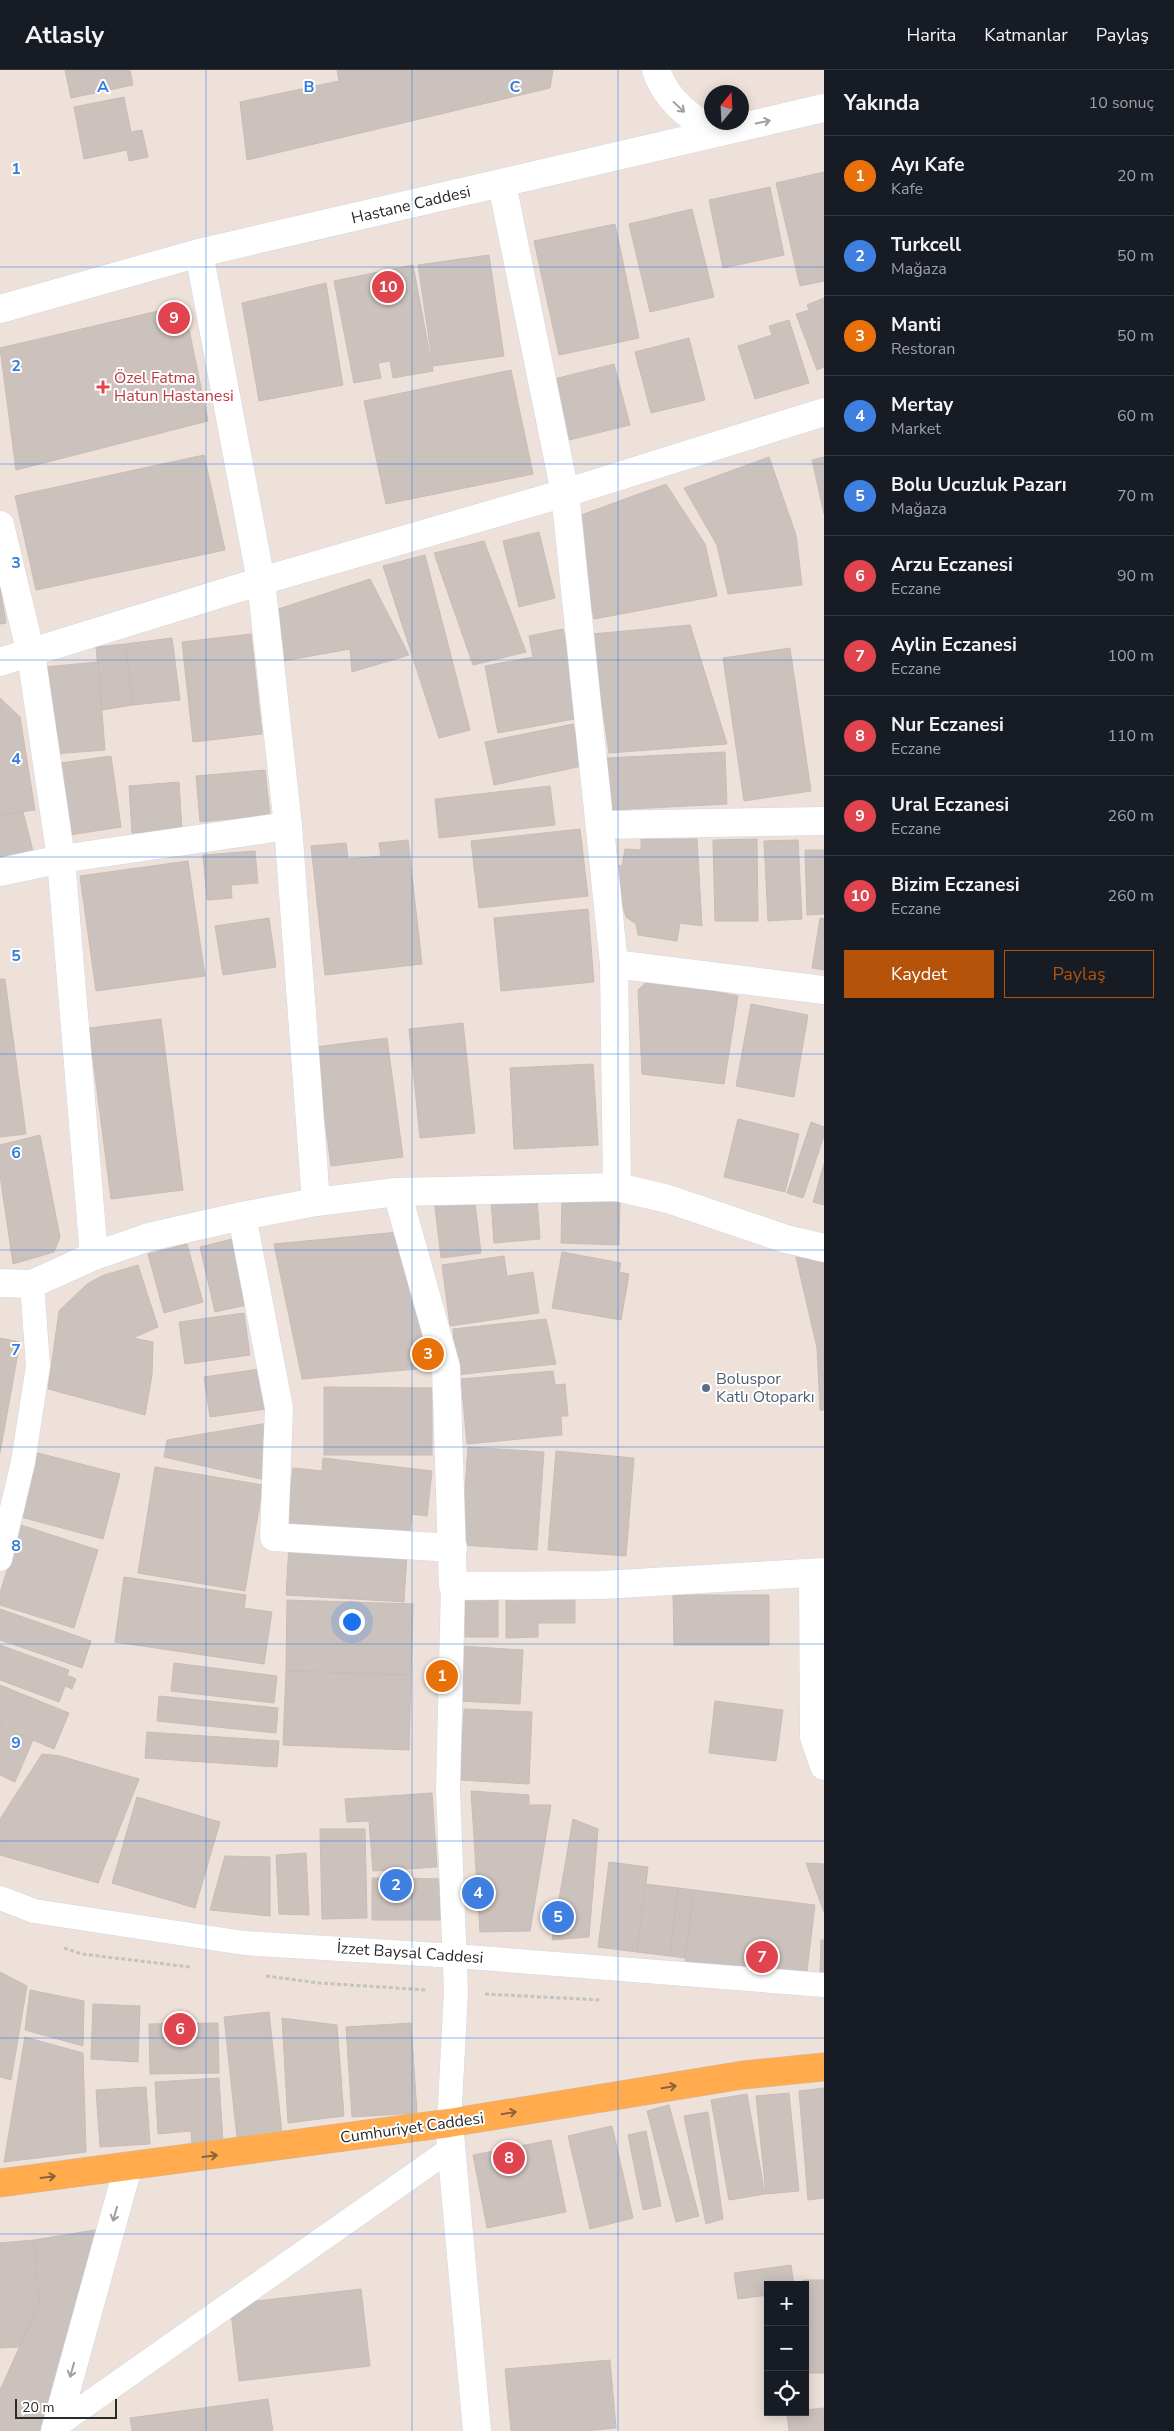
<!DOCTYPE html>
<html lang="tr">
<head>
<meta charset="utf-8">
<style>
	:root { --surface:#171b24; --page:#20242c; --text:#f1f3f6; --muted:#9ea1a6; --line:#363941; --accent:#b45309 }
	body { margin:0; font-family:"Nunito Sans",sans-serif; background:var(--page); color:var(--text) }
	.controls { position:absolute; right:15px; bottom:15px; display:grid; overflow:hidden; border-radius:0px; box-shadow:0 2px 12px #0003 }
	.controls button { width:45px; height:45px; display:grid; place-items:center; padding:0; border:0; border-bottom:1px solid var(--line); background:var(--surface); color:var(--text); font:25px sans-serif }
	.compass { position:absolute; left:704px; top:15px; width:45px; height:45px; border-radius:50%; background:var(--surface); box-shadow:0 2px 12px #0003; rotate:18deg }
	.scale { position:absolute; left:15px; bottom:12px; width:102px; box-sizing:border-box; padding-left:5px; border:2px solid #2a2a2a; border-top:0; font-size:14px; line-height:18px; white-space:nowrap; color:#2a2a2a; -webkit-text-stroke:4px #fff; paint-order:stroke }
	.you { position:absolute; left:351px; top:1551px; width:18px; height:18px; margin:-12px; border:4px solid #fff; border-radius:50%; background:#1a73e8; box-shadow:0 0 0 8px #1a73e833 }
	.badge { display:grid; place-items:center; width:32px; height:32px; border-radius:50%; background:var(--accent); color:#fff; font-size:16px; font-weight:700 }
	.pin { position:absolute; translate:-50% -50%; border:2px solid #fff; box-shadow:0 1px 5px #0006 }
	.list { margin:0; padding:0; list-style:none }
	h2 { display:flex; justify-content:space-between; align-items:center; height:65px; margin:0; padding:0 20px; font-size:21px }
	h2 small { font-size:16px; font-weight:400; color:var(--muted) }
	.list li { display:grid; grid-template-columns:32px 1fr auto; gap:15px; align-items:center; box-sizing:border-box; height:80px; padding:0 20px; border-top:1px solid var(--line) }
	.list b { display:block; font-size:19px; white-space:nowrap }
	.list p { margin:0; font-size:16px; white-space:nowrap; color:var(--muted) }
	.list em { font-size:16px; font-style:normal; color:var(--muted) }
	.actions { display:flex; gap:10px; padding:15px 20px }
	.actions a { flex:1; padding:11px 0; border:1px solid var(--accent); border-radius:0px; text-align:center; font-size:18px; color:var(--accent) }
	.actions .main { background:var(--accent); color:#fff }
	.icon { flex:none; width:28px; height:28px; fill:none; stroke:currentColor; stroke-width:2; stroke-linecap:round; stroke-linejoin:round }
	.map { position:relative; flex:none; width:824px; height:2361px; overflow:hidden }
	header { display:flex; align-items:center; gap:30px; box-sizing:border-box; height:70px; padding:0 25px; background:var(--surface); border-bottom:1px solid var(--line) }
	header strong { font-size:24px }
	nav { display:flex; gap:28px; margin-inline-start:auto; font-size:18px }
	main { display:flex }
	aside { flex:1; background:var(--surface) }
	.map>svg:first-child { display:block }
</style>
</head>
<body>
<header>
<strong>Atlasly</strong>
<nav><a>Harita</a><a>Katmanlar</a><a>Paylaş</a></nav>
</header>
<main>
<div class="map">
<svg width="824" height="2361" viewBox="0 0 824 2361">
	<rect width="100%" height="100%" fill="#eee1da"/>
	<g fill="#ccc2bd" stroke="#c9bcb4">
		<polygon points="65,0 130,0 133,15 71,28"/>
		<polygon points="337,0 553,0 550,18 247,90 240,32 339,11"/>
		<polygon points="124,27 131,62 142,60 148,87 129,91 127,80 84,89 74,37"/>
		<polygon points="824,102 824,211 800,216 776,113"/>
		<polygon points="770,117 784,185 723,198 709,130"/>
		<polygon points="692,139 714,227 650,242 629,154"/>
		<polygon points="615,154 639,268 559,285 534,171"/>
		<polygon points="489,185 504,286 433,296 418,195"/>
		<polygon points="413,195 433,301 393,308 390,291 378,293 381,308 354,313 334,211"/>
		<polygon points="326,213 343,315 259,331 242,233"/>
		<polygon points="824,228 824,297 817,300 796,244 809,240 807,235"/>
		<polygon points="184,235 208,351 16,400 0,278"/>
		<polygon points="789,250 809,313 755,329 738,276 772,265 769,256"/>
		<polygon points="689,268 705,330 651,343 635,282"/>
		<polygon points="614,294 630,355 569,370 554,309"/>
		<polygon points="511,300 533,404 386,434 364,331"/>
		<polygon points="204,385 225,480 36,520 15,426"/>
		<polygon points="769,387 796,465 802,515 728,524 717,475 684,418"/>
		<polygon points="824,387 824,444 812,390"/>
		<polygon points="666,414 705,474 717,526 594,549 573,448"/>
		<polygon points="539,462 555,528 519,537 503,471"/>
		<polygon points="484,471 526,582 473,595 434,483"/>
		<polygon points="425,485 470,660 439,668 383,496"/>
		<polygon points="370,509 409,585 352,602 350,579 277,592 275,540"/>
		<polygon points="0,517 6,553 0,554"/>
		<polygon points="690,555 727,674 609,683 592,564"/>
		<polygon points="563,559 580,648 498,663 485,596 533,587 529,566"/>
		<polygon points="251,564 262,664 193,672 182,572"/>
		<polygon points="172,568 180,630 133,635 125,574"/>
		<polygon points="125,574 133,635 102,640 96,577"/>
		<polygon points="790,578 811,721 744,731 723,588"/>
		<polygon points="98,592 105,680 53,684 45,597"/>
		<polygon points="0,628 20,647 35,740 0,745"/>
		<polygon points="573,654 582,696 494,715 485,672"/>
		<polygon points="725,682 727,734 610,740 607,688"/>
		<polygon points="111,686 121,757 63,766 53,694"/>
		<polygon points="265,700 270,745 200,752 196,706"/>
		<polygon points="179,712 182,760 132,763 129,716"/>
		<polygon points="550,716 555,755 439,768 435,729"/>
		<polygon points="23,742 33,781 0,787 0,745"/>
		<polygon points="580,759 588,826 479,838 471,771"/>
		<polygon points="641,769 697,769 702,856 680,853 677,871 638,865 636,854 626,847 616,814 615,795 622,796 625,779 641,780"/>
		<polygon points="757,769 758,851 715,851 713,770"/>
		<polygon points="408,770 422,894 325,905 311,776 346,773 348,789 381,786 379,773"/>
		<polygon points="798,770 802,849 768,851 764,771"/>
		<polygon points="805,780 824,780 824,844 807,845"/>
		<polygon points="255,781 258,813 231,815 232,828 207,830 203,785"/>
		<polygon points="188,791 205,906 96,921 80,806"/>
		<polygon points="588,839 594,912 501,921 494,848"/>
		<polygon points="269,848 276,897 223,905 215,856"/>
		<polygon points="820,848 824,849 824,900 812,898"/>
		<polygon points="0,909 5,909 26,1064 0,1067"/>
		<polygon points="650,909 738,926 724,1014 642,1004 638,920"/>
		<polygon points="751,934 808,945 794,1027 736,1016"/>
		<polygon points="161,949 183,1120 111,1129 89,958"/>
		<polygon points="463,953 475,1063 420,1068 409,959"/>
		<polygon points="387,968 403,1087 331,1096 315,977"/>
		<polygon points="593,994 598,1075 514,1079 510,998"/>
		<polygon points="738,1049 799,1064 785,1122 724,1107"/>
		<polygon points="811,1052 824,1057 824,1066 803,1128 787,1123"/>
		<polygon points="40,1065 60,1167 54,1182 13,1194 0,1105 0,1075"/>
		<polygon points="824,1094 824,1135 813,1132"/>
		<polygon points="474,1125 481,1183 441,1188 434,1129"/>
		<polygon points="562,1125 620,1127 619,1175 561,1173"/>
		<polygon points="537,1128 540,1169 494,1173 491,1131"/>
		<polygon points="399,1162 429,1298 302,1309 274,1174"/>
		<polygon points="232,1169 247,1235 215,1242 200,1177"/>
		<polygon points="187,1174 203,1232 164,1243 148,1184"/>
		<polygon points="562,1182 621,1193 619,1202 629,1204 621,1250 552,1238"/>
		<polygon points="504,1186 507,1206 533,1202 539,1243 450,1256 442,1195"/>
		<polygon points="796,1187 824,1193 824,1340 820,1340 817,1278"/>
		<polygon points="138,1195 158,1257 133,1268 153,1272 152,1305 145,1345 48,1319 59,1241 87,1214 104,1205"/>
		<polygon points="244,1243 250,1285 185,1294 179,1252"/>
		<polygon points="546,1249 556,1294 456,1305 453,1259"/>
		<polygon points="0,1268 20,1272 0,1383"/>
		<polygon points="260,1299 266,1339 210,1347 204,1307"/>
		<polygon points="553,1301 555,1315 565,1314 568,1346 561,1346 562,1365 467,1374 461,1309"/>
		<polygon points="324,1317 432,1318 432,1385 324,1385"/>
		<polygon points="268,1353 265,1410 164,1387 167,1370"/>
		<polygon points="468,1377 544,1382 537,1480 461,1475"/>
		<polygon points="556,1381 634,1388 626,1486 548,1480"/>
		<polygon points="38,1383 120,1404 103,1469 21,1447"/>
		<polygon points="323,1388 432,1401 427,1446 412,1444 409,1471 286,1456 293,1398 322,1401"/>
		<polygon points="155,1397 263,1415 245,1521 138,1503"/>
		<polygon points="21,1455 98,1480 74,1558 0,1535 0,1523"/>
		<polygon points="289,1475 407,1482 404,1532 286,1525"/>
		<polygon points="124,1507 246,1525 244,1538 272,1542 264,1594 115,1572"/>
		<polygon points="465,1522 498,1523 498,1567 465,1567"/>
		<polygon points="575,1522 575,1553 538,1553 538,1567 506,1568 506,1523"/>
		<polygon points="673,1525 769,1525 769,1575 674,1575"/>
		<polygon points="287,1530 413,1534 411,1605 286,1601"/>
		<polygon points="0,1539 91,1571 82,1598 0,1570"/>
		<polygon points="0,1575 69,1600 67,1605 76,1609 72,1619 65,1616 59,1632 0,1610"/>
		<polygon points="459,1576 523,1580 520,1634 456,1631"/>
		<polygon points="174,1593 277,1606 274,1633 171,1621"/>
		<polygon points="286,1601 411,1605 409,1680 283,1675"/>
		<polygon points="0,1615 69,1643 54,1679 0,1656"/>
		<polygon points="159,1626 278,1638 276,1663 157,1651"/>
		<polygon points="715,1631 783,1640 776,1691 709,1683"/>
		<polygon points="464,1639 532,1642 529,1714 460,1710"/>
		<polygon points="0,1656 33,1670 15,1712 0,1705"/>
		<polygon points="147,1662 279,1671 277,1697 145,1688"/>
		<polygon points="42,1684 60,1686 139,1709 98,1813 0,1785 0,1749"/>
		<polygon points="471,1721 529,1725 529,1735 551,1735 530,1861 480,1862"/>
		<polygon points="432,1723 437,1797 373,1801 369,1751 347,1752 345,1729"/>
		<polygon points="137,1727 220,1752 195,1838 112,1813"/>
		<polygon points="573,1749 598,1759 589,1867 552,1870"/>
		<polygon points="320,1759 365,1759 367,1848 322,1849"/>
		<polygon points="306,1783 309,1845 279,1844 276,1785"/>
		<polygon points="225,1786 270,1787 270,1846 210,1840"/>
		<polygon points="609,1792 648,1797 637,1882 598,1877"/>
		<polygon points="806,1793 824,1794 824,1842"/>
		<polygon points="372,1808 446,1809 446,1850 372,1850"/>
		<polygon points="645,1814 678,1818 670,1886 637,1882"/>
		<polygon points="678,1818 694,1820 685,1888 670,1886"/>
		<polygon points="694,1820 815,1835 806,1909 685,1893"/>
		<polygon points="821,1870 824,1870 824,1903 820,1903"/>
		<polygon points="0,1902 27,1916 11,2010 0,2007"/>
		<polygon points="30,1920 84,1931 83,1976 25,1960"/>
		<polygon points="93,1934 140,1936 138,1992 91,1989"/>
		<polygon points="269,1942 282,2063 237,2068 224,1947"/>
		<polygon points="282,1948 337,1955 344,2046 288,2053"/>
		<polygon points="218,1953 219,2003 150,2004 149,1954"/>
		<polygon points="411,1953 417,2043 352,2047 346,1957"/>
		<polygon points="25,1967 83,1983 86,2082 4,2092"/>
		<polygon points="219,2008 223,2072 192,2075 191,2061 158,2064 155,2012"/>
		<polygon points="146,2017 150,2074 100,2077 96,2020"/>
		<polygon points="824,2018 824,2128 808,2130 799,2021"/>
		<polygon points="789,2023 799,2121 766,2124 756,2026"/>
		<polygon points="747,2024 765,2124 729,2130 711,2030"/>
		<polygon points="669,2035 699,2146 676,2152 647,2041"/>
		<polygon points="708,2042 723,2149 706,2154 684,2046"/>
		<polygon points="612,2056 633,2148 590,2159 568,2066"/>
		<polygon points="646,2061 661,2136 643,2140 628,2065"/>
		<polygon points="551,2070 566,2142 487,2158 473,2085"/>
		<polygon points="101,2159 46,2361 0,2361 0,2320 39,2234 34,2170"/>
		<polygon points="34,2170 39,2234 19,2277 0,2278 0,2173"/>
		<polygon points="791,2195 794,2215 768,2215 768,2225 738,2229 734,2203"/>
		<polygon points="803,2210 824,2210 824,2303 805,2303 805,2215 803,2215"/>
		<polygon points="361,2219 370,2296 239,2311 230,2234"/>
		<polygon points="610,2290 616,2358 585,2361 511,2361 505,2299"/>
		<polygon points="268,2329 273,2361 132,2361 130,2348"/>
		<polygon points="824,2338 824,2361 789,2361 787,2342 805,2342 805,2340"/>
	</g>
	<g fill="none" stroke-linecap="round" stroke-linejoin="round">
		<g stroke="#cfd8e5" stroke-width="25">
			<g id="pedestrian">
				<polyline points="0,1489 23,1392 38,1296 32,1214"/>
				<polyline points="0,1828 34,1841 244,1873 455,1886 824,1915"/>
				<polyline points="449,2053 456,1922 448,1720 453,1516"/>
				<polyline points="56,2356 452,2078"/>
			</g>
		</g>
		<g stroke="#cfd8e5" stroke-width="29">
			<g id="minor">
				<polyline points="502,114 565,423 614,894 617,1117"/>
				<polyline points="199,183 261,511 288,756 316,1132"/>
				<polyline points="0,455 31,584 61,789 94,1186"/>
				<polyline points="0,592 261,511 565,423 824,342"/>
				<polyline points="601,755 824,751"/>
				<polyline points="0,802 61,789 288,756"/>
				<polyline points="614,894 824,920"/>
				<polyline points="397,1122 446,1297 453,1516 602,1515 824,1502"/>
				<polyline points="242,1146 279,1338 274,1467 453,1478"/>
				<polyline points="0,1213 32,1214 94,1186 149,1167 242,1146 316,1132 397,1122 617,1117 668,1129 786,1169 824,1178"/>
				<polyline points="813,1503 814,1667 824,1696"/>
				<polyline points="449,2053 477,2361"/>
				<polyline points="55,2361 128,2097"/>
			</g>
		</g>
		<g stroke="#cfd8e5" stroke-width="29">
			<g id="secondary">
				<path d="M656 0C666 30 689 47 715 62"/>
				<polyline points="0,239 199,183 824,38"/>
			</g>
		</g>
		<g stroke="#c3c3c3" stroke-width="29">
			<polyline id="primary" points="0,2113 449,2053 743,2005 824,1997"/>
		</g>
		<g stroke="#c3c3c3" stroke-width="3" stroke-dasharray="4 2.5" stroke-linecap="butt">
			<polyline points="64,1878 82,1884 190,1897"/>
			<polyline points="266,1906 319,1913 427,1920"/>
			<polyline points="485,1924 601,1930"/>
		</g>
		<use href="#pedestrian" stroke="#fff" stroke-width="24"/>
		<use href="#minor" stroke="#fff" stroke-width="28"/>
		<use href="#secondary" stroke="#fff" stroke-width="28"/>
		<use href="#primary" stroke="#ffab4e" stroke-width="28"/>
	</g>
	<defs><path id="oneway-shaft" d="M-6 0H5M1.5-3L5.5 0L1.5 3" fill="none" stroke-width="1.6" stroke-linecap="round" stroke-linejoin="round" transform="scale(1.25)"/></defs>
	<g stroke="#9f9f9f">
		<use href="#oneway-shaft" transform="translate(679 37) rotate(43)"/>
		<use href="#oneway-shaft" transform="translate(763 52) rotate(-12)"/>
		<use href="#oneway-shaft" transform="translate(115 2144) rotate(106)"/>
		<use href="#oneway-shaft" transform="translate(72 2300) rotate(106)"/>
	</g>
	<g stroke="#8a643a">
		<use href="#oneway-shaft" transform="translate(669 2017) rotate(-9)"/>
		<use href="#oneway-shaft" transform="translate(509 2043) rotate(-9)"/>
		<use href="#oneway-shaft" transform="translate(210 2086) rotate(-7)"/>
		<use href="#oneway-shaft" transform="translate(48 2107) rotate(-7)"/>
	</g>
	<path fill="none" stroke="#347cdf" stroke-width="1" stroke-opacity="0.55" d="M206 0V2361M412 0V2361M618 0V2361M0 197H824M0 394H824M0 590H824M0 787H824M0 984H824M0 1180H824M0 1377H824M0 1574H824M0 1771H824M0 1968H824M0 2164H824"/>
	<path fill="#e0444e" stroke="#fff" stroke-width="2" d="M100.5 309.5h5v5h5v5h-5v5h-5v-5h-5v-5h5z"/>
	<circle fill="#5c6f8a" stroke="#fff" stroke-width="2" cx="706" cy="1318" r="5"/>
	<g text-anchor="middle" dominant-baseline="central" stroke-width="4" stroke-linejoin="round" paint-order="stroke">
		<g font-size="16" fill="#2a2a2a" stroke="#fff">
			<text transform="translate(411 135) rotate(-13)">Hastane Caddesi</text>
			<text transform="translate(410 1883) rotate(4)">İzzet Baysal Caddesi</text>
			<text transform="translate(412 2058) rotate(-8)">Cumhuriyet Caddesi</text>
		</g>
		<g font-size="16" fill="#be3a42" stroke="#fff" text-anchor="start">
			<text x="114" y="308">Özel Fatma<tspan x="114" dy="18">Hatun Hastanesi</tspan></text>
		</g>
		<g font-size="16" fill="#4e5e75" stroke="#fff" text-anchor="start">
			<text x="716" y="1309">Boluspor<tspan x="716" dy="18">Katlı Otoparkı</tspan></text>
		</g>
	</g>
	<g font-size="16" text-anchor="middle" font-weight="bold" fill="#347cdf" stroke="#fff" stroke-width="4" stroke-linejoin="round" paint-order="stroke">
		<text x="103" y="22">A</text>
		<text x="309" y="22">B</text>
		<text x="515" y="22">C</text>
		<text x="16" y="104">1</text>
		<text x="16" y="301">2</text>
		<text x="16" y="498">3</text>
		<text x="16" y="694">4</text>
		<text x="16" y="891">5</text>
		<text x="16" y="1088">6</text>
		<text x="16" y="1285">7</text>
		<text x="16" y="1481">8</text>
		<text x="16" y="1678">9</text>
	</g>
</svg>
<div class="controls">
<button>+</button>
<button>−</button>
<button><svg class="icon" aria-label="locate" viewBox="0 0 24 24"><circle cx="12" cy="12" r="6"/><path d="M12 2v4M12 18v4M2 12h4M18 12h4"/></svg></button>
</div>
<svg class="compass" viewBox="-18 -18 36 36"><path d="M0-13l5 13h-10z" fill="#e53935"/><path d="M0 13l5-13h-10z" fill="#9ea1a6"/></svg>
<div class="scale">20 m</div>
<div class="you"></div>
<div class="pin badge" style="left:442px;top:1606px;background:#e8710a">1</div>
<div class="pin badge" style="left:396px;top:1815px;background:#3f7fe0">2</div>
<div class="pin badge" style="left:428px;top:1284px;background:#e8710a">3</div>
<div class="pin badge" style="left:478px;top:1823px;background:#3f7fe0">4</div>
<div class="pin badge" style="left:558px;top:1847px;background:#3f7fe0">5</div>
<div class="pin badge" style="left:180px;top:1959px;background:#e0444e">6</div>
<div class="pin badge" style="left:762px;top:1887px;background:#e0444e">7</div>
<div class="pin badge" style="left:509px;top:2088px;background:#e0444e">8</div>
<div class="pin badge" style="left:174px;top:248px;background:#e0444e">9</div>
<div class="pin badge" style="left:388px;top:217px;background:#e0444e">10</div>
</div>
<aside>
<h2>Yakında<small>10 sonuç</small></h2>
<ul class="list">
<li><span class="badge" style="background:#e8710a">1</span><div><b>Ayı Kafe</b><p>Kafe</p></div><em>20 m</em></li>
<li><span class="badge" style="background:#3f7fe0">2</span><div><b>Turkcell</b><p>Mağaza</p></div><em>50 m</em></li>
<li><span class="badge" style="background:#e8710a">3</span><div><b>Manti</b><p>Restoran</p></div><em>50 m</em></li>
<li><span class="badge" style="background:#3f7fe0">4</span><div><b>Mertay</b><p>Market</p></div><em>60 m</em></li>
<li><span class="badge" style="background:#3f7fe0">5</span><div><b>Bolu Ucuzluk Pazarı</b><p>Mağaza</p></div><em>70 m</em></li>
<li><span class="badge" style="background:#e0444e">6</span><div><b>Arzu Eczanesi</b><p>Eczane</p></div><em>90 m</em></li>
<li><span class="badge" style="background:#e0444e">7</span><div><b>Aylin Eczanesi</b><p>Eczane</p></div><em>100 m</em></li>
<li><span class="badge" style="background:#e0444e">8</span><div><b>Nur Eczanesi</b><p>Eczane</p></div><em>110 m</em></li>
<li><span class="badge" style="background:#e0444e">9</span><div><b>Ural Eczanesi</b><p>Eczane</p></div><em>260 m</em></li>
<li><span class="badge" style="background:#e0444e">10</span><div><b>Bizim Eczanesi</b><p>Eczane</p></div><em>260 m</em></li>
</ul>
<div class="actions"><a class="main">Kaydet</a><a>Paylaş</a></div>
</aside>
</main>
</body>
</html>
